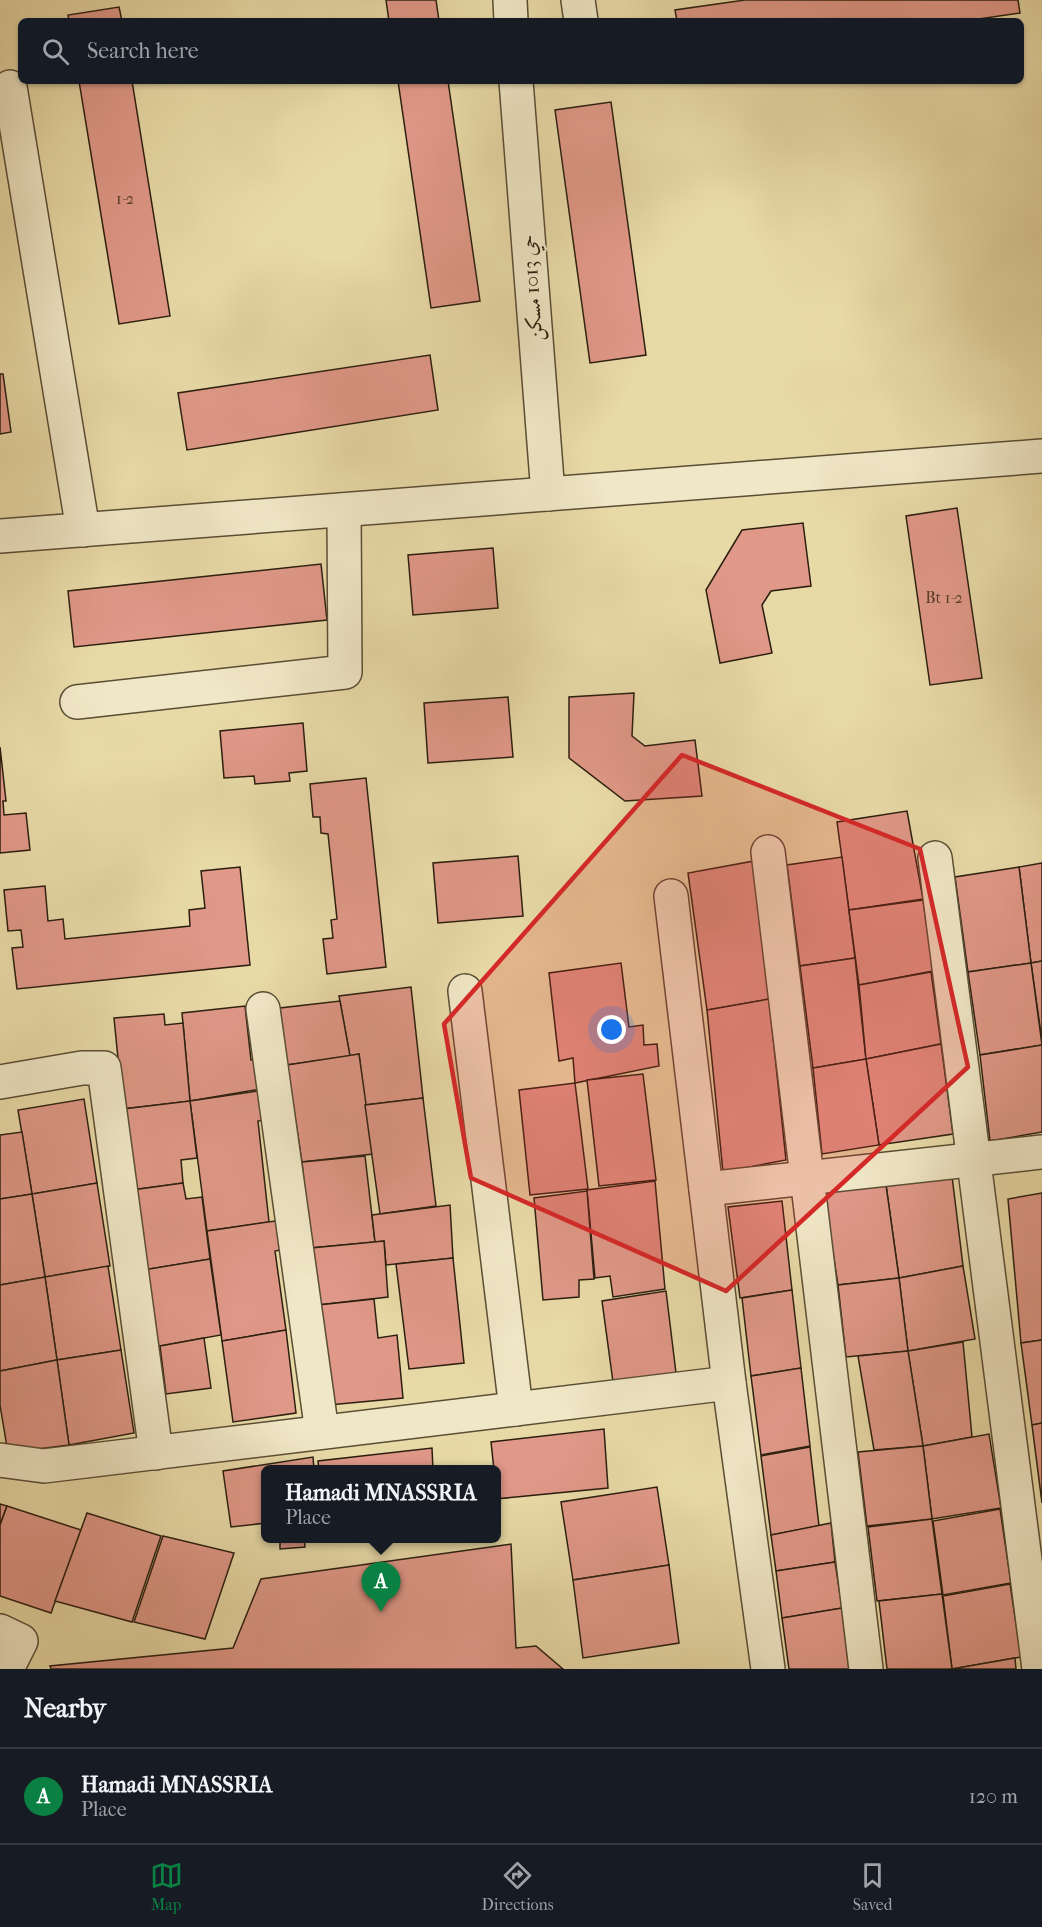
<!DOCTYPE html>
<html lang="en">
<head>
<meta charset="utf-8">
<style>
	:root { --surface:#171b24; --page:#242831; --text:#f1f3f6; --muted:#9ea1a6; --line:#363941; --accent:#0b8043 }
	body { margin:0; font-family:"IM FELL French Canon",Amiri,serif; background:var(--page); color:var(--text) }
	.you { position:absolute; left:612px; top:1030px; width:21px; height:21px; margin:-15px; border:4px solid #fff; border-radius:50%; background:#1a73e8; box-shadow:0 0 0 9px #1a73e833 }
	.badge { display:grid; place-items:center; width:39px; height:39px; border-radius:50%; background:var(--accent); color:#fff; font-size:20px; font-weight:700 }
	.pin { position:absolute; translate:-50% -50px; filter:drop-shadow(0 2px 3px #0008) }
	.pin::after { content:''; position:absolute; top:32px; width:21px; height:18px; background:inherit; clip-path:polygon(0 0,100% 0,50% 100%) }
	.popup { position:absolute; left:261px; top:1465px; width:240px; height:78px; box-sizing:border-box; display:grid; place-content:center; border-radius:9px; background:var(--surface); filter:drop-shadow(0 2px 4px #0005); font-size:20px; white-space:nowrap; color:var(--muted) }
	.popup b { font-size:22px; color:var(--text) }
	.popup::after { content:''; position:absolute; left:50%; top:100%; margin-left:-12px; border:12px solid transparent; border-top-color:var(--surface) }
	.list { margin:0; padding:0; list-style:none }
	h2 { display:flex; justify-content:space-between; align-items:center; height:78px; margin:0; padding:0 24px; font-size:26px }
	h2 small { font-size:20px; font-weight:400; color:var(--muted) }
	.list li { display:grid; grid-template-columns:39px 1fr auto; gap:18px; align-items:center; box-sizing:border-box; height:96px; padding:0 24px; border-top:2px solid var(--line) }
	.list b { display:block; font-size:22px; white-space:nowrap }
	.list p { margin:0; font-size:20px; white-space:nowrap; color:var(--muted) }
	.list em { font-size:20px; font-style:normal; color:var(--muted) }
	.icon { flex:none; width:33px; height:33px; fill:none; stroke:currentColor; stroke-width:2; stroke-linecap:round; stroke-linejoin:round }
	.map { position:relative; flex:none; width:1042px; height:1669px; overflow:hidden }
	.search { position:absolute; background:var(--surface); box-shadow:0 2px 4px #0004; left:18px; right:18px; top:18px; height:66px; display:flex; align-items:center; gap:15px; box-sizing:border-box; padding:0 21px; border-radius:9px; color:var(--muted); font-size:22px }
	.sheet { height:174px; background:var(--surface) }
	nav { display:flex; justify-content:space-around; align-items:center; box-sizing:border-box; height:84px; border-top:2px solid var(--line); background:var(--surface); font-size:16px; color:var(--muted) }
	nav a { display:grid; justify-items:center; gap:3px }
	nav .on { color:var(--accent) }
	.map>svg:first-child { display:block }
</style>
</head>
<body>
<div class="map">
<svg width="1042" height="1669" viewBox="0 0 1042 1669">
	<rect width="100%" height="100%" fill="#e8daa7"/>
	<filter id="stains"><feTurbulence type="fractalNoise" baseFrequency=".00333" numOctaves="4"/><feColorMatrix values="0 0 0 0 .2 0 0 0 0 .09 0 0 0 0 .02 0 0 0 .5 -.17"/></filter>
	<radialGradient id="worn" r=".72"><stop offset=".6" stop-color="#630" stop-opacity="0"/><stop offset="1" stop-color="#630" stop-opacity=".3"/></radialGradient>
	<g fill="#e09888" stroke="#2b1e0f" stroke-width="1.5">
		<polygon points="386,0 436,0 439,21 389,21"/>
		<polygon points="745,0 1018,0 1020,13 965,21 677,21 675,10"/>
		<polygon points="119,7 122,21 69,21 68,15"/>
		<polygon points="79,81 132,81 170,316 119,324"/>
		<polygon points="398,81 448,81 480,301 431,308"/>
		<polygon points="611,102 646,355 590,363 555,110"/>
		<polygon points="430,355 438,410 187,450 178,393"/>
		<polygon points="0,374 3,374 11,432 0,434"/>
		<polygon points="957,508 982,678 930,685 906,516"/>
		<polygon points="803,523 811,586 771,591 762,605 772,653 720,663 706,590 742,530"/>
		<polygon points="493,548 498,608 413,615 408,555"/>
		<polygon points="321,564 327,620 74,647 68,591"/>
		<polygon points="634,693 632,736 645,746 695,740 702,796 625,801 569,758 569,697"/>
		<polygon points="508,697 513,757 428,763 424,703"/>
		<polygon points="303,723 307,771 289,773 290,781 255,784 254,776 224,778 220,731"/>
		<polygon points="0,747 6,801 3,801 4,815 26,813 30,850 0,853"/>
		<polygon points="366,778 386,967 327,974 323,939 333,938 331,920 337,919 328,834 321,833 320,817 313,817 310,784"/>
		<polygon points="907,811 923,899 849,910 837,822"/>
		<polygon points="518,856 523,916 438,923 433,863"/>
		<polygon points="842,857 855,958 800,966 787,865"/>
		<polygon points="754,861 769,999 707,1010 688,873"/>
		<polygon points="1042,863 1042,961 1031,963 1019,867"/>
		<polygon points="240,867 250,965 17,989 12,948 23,947 21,930 8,931 4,890 45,886 48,921 63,919 65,939 190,926 189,910 205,908 201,871"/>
		<polygon points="1019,867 1031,963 968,972 955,877"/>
		<polygon points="923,900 933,971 859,985 849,910"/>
		<polygon points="855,958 866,1059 813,1068 800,966"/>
		<polygon points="1042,961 1042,1041 1031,963"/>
		<polygon points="621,963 629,1027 643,1025 644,1045 657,1044 659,1066 575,1083 573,1058 559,1061 549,973"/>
		<polygon points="1031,963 1042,1045 980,1055 968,972"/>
		<polygon points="931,972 941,1044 866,1059 859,985"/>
		<polygon points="411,987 423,1098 365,1105 359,1054 350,1056 339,996"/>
		<polygon points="769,999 786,1160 723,1172 707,1010"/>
		<polygon points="340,1001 350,1056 287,1065 280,1008"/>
		<polygon points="245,1006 251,1060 263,1059 267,1088 190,1101 182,1013"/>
		<polygon points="164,1014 165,1025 183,1023 190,1101 123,1109 114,1018"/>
		<polygon points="941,1044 953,1134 879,1145 866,1059"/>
		<polygon points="1042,1045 1042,1132 990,1141 980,1055"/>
		<polygon points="359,1054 373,1154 302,1162 287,1065"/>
		<polygon points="866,1059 879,1145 822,1154 813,1068"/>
		<polygon points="643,1074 656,1180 599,1186 587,1080"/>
		<polygon points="575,1083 588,1189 530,1195 519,1090"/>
		<polygon points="265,1090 270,1119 258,1121 269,1222 207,1231 190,1101"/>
		<polygon points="423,1098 436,1206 380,1214 365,1105"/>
		<polygon points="84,1099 97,1183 32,1194 18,1110"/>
		<polygon points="190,1101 197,1158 181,1160 183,1183 132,1190 123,1109"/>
		<polygon points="22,1132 32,1194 0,1199 0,1135"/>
		<polygon points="365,1156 375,1242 311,1248 302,1162"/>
		<polygon points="952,1176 963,1266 899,1278 886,1185"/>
		<polygon points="655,1181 665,1289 613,1297 610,1276 595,1278 587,1190"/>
		<polygon points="97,1183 110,1266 45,1277 32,1194"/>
		<polygon points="183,1183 186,1199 202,1197 210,1259 143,1270 132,1190"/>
		<polygon points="886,1185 899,1278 838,1285 824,1193"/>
		<polygon points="587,1191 594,1279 579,1280 579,1297 543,1300 534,1198"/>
		<polygon points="1042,1193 1042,1340 1021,1343 1008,1199"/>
		<polygon points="32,1194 45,1277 0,1285 0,1199"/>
		<polygon points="782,1201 792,1290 740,1298 728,1207"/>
		<polygon points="450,1205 453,1258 386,1265 384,1241 375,1242 372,1215"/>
		<polygon points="282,1220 286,1249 275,1251 286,1330 222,1341 207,1231"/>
		<polygon points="384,1241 388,1297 318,1305 311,1248"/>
		<polygon points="453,1258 464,1363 409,1369 396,1264"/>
		<polygon points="210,1259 221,1335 154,1347 143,1270"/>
		<polygon points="108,1266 121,1350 57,1360 45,1277"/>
		<polygon points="963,1266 975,1339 908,1351 899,1278"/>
		<polygon points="45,1277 57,1360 0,1371 0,1285"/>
		<polygon points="899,1278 908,1351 846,1357 838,1285"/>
		<polygon points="792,1290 801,1368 751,1376 742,1298"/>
		<polygon points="666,1291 676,1373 613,1382 602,1301"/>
		<polygon points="374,1299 378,1338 397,1335 403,1398 329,1405 318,1305"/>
		<polygon points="286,1330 296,1413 233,1422 222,1341"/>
		<polygon points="204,1338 211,1388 166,1394 160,1346"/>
		<polygon points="1042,1340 1042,1423 1032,1425 1021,1343"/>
		<polygon points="963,1342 972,1437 923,1446 908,1351"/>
		<polygon points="121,1350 134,1433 69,1445 57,1360"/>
		<polygon points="908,1351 923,1446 874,1450 858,1356"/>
		<polygon points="57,1360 69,1445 8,1453 0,1405 0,1371"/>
		<polygon points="801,1368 810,1446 761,1455 751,1376"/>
		<polygon points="1042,1423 1042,1503 1032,1425"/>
		<polygon points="604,1429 608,1488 496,1499 496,1470 494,1470 491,1442"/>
		<polygon points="989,1434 1001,1508 932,1519 923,1446"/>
		<polygon points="923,1446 932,1519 867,1526 858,1452"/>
		<polygon points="810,1447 819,1526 771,1535 761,1456"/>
		<polygon points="432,1448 433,1470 319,1470 318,1461"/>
		<polygon points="313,1457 314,1470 266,1470 266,1523 231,1527 223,1471"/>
		<polygon points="657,1487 669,1565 573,1580 561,1502"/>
		<polygon points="0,1504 7,1506 0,1525"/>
		<polygon points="7,1506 81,1530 51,1613 0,1596 0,1525"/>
		<polygon points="1000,1509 1011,1583 943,1595 933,1521"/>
		<polygon points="87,1513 161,1536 132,1622 55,1601"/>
		<polygon points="932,1519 942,1594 877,1601 868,1527"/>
		<polygon points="831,1523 835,1562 776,1571 771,1535"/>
		<polygon points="163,1536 234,1553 205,1639 134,1622"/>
		<polygon points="280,1538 304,1538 305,1547 280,1549"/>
		<polygon points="511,1544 516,1648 536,1646 563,1669 51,1669 50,1666 233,1648 261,1579"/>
		<polygon points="835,1562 842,1608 782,1618 776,1571"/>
		<polygon points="669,1565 679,1643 583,1658 573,1580"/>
		<polygon points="1010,1584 1021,1657 952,1669 943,1596"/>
		<polygon points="942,1594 952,1669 887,1669 879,1601"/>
		<polygon points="842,1608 849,1669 789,1669 782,1618"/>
		<polygon points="1015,1658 1016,1669 952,1669"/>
	</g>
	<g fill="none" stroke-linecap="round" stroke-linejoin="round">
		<g stroke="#5a4d35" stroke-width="36">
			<g id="minor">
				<polyline points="510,0 511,21"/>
				<polyline points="578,0 581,21"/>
				<polyline points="516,81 548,494"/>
				<polyline points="10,87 83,530"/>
				<polyline points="0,536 1042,456"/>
				<polyline points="77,702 345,672 344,510"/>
				<polyline points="768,852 866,1669"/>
				<polyline points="935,858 1039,1669"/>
				<polyline points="671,896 729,1383 768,1669"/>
				<polyline points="465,991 516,1409"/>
				<polyline points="263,1009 322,1432"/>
				<polyline points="0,1082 82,1068 104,1068 156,1453"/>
				<polyline points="706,1189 1042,1152"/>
				<polyline points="0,1460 44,1466 729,1383"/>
				<polyline points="0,1631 21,1641 7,1669"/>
			</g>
		</g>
		<use href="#minor" stroke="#f0e7c6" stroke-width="33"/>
	</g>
	<path fill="#d62828" fill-opacity="0.2" stroke="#d62828" stroke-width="4.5" stroke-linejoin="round" d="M682 755 920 849 968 1067 726 1291 471 1178 444 1024Z"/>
	<g text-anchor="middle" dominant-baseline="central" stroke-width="4.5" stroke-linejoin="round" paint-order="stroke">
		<g font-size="16" fill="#583c2d">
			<text x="125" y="198">1-2</text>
			<text x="944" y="597">Bt 1-2</text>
		</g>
		<g font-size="20" fill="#2b1e0f" stroke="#f0e7c6">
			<text transform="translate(532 288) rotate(-94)">حي 1013 مسكن</text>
		</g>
	</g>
	<rect width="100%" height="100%" filter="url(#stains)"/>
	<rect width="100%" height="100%" fill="url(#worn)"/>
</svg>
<div class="you"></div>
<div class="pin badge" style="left:381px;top:1612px">A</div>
<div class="popup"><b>Hamadi MNASSRIA</b>Place</div>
<div class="search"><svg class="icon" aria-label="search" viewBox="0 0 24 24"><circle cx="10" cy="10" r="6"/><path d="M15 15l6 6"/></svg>Search here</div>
</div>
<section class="sheet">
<h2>Nearby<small></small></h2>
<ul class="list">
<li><span class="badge">A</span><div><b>Hamadi MNASSRIA</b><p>Place</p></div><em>120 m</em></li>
</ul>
</section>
<nav>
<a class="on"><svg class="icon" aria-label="map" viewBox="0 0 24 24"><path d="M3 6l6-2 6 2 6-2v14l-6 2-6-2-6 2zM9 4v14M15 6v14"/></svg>Map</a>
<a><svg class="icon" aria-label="directions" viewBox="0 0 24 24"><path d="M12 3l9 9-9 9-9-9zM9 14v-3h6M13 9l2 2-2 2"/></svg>Directions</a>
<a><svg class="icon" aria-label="saved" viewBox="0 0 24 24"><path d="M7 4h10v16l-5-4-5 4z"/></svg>Saved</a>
</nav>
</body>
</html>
